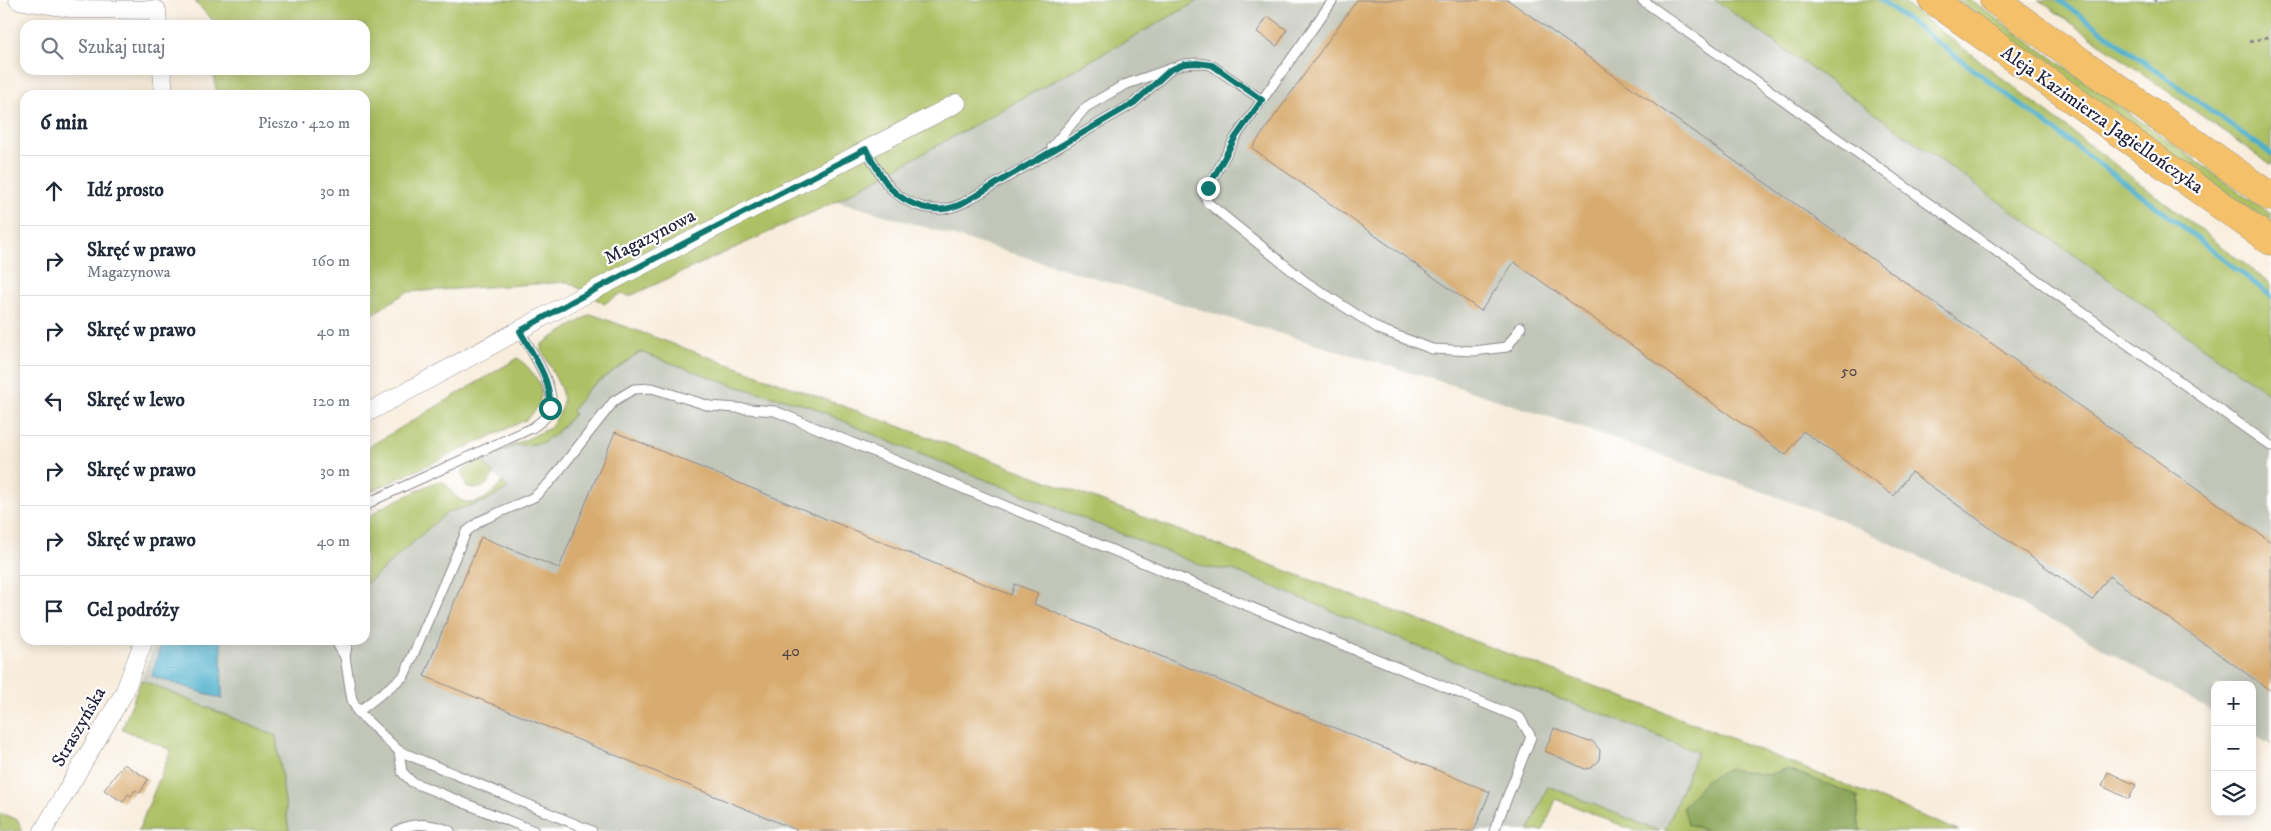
<!DOCTYPE html>
<html lang="pl">
<head>
<meta charset="utf-8">
<style>
	:root { --surface:#fff; --page:#f6f6f7; --text:#1f2937; --muted:#747a83; --line:#e0e1e3 }
	body { margin:0; font-family:"IM FELL DW Pica",serif; background:var(--page); color:var(--text) }
	.controls { position:absolute; right:15px; bottom:15px; display:grid; overflow:hidden; border-radius:10px; box-shadow:0 2px 12px #0003 }
	.controls button { width:45px; height:45px; display:grid; place-items:center; padding:0; border:0; border-bottom:1px solid var(--line); background:var(--surface); color:var(--text); font:25px sans-serif }
	.stop { position:absolute; width:15px; height:15px; margin:-11px; border:4px solid #0f766e; border-radius:50%; background:#fff }
	.stop.end { background:#0f766e; border-color:#fff; box-shadow:0 1px 5px #0008 }
	.list { margin:0; padding:0; list-style:none }
	h2 { display:flex; justify-content:space-between; align-items:center; height:65px; margin:0; padding:0 20px; font-size:21px }
	h2 small { font-size:16px; font-weight:400; color:var(--muted) }
	.list li { display:grid; grid-template-columns:32px 1fr auto; gap:15px; align-items:center; box-sizing:border-box; height:70px; padding:0 20px; border-top:1px solid var(--line) }
	.list b { display:block; font-size:19px; white-space:nowrap }
	.list p { margin:0; font-size:16px; white-space:nowrap; color:var(--muted) }
	.list em { font-size:16px; font-style:normal; color:var(--muted) }
	.icon { flex:none; width:28px; height:28px; fill:none; stroke:currentColor; stroke-width:2; stroke-linecap:round; stroke-linejoin:round }
	.map { position:relative; flex:none; width:2271px; height:831px; overflow:hidden }
	.search { position:absolute; background:var(--surface); box-shadow:0 2px 12px #0003; left:20px; top:20px; width:350px; height:55px; display:flex; align-items:center; gap:12px; box-sizing:border-box; padding:0 18px; border-radius:15px; color:var(--muted); font-size:19px }
	.panel { position:absolute; background:var(--surface); box-shadow:0 2px 12px #0003; left:20px; top:90px; width:350px; height:555px; border-radius:15px }
	.map>svg:first-child { display:block }
</style>
</head>
<body>
<div class="map">
<svg width="2271" height="831" viewBox="0 0 2271 831">
	<rect width="100%" height="100%" fill="#fff"/>
	<filter id="ink" filterUnits="userSpaceOnUse"><feTurbulence type="fractalNoise" baseFrequency=".02" numOctaves="2"/><feDisplacementMap in="SourceGraphic" scale="10" xChannelSelector="R" yChannelSelector="G"/><feConvolveMatrix kernelMatrix="1 2 1 2 8 2 1 2 1" color-interpolation-filters="sRGB"/></filter>
	<filter id="wash" filterUnits="userSpaceOnUse"><feTurbulence type="fractalNoise" baseFrequency=".0096" numOctaves="4" result="noise"/><feDisplacementMap in="SourceGraphic" scale="20" xChannelSelector="R" yChannelSelector="G"/><feGaussianBlur stdDeviation="1.12" result="paint"/><feColorMatrix in="noise" values="0 0 0 0 0 0 0 0 0 0 0 0 0 0 0 0 0 1.4 0 .05"/><feComposite in="paint" operator="in"/></filter>
	<g filter="url(#wash)">
		<rect width="100%" height="100%" fill="#f8eddc"/>
		<g fill="#c2c6b9">
			<polygon points="1200,0 1715,0 2271,395 2271,745 2252,734 2252,685 2215,685 2215,713 2059,623 1841,520 1610,437 1452,385 837,201"/>
			<polygon points="640,352 735,386 809,406 895,444 1208,568 1233,570 1446,658 1615,719 1697,752 1665,831 1659,831 1548,786 1529,831 289,831 276,736 141,680 155,640 365,640 365,585 446,513 486,501 508,488 481,462 515,446 550,436 552,437 574,413 572,412 588,389"/>
		</g>
		<g fill="#adc064" stroke="#687150">
			<polygon points="196,0 1200,0 837,201 630,296 620,294 604,304 568,282 407,292 365,319 365,95 217,95 213,70 365,70 365,25 217,25 196,3"/>
			<polygon points="1715,0 1900,0 1911,8 2271,284 2271,395"/>
			<polygon points="1956,0 1971,0 2271,214 2271,224"/>
			<polygon points="2039,0 2271,0 2271,165"/>
			<path d="M591 314 994 461 1703 727 1959 831H1861L1858 819V797L1787 769 1768 775 1729 769 1688 824 1707 831H1665L1697 752 1615 719 1446 658 1233 570 1208 568 895 444 809 406 735 386 640 352 588 389 572 411 574 414 552 438 550 436 544 443 515 446 482 461 494 474C486 487 481 492 466 486L462 472 465 468 550 428 560 413 563 401 561 389 542 350V344Z"/>
			<path d="M518 358C541 378 552 397 526 420L365 494V449Z"/>
			<path d="M435 482H444C448 486 450 491 454 495 471 512 491 497 502 482L508 488 486 501 446 513 365 585V521L379 509Z"/>
			<polygon points="141,680 276,736 289,831 138,831 171,750 122,729"/>
			<polygon points="1548,786 1659,831 1635,831 1556,799 1543,831 1529,831"/>
			<polygon points="0,813 18,820 22,831 0,831"/>
		</g>
		<polygon fill="#8aa65a" stroke="#56644a" points="1729,769 1768,775 1787,769 1851,793 1858,797 1858,819 1861,831 1707,831 1688,824 1683,807 1706,780"/>
		<polygon fill="#4bafca" stroke="#366882" points="162,640 221,640 222,699 152,676"/>
		<g fill="none" stroke-linecap="round" stroke-linejoin="round">
			<g stroke="#4bafca" stroke-width="5">
				<polyline points="1881,0 2166,214 2271,296"/>
				<polyline points="2059,0 2271,154"/>
			</g>
		</g>
		<g id="blocks">
			<g fill="#d8ac6f">
				<polygon points="1357,0 1508,0 2271,542 2271,691 2109,576 2092,600 1911,472 1894,496 1803,431 1786,455 1514,262 1481,311 1252,148"/>
				<polygon points="1268,16 1287,30 1277,46 1257,32"/>
				<polygon points="615,432 1011,595 1015,584 1038,593 1034,604 1490,792 1474,831 799,831 424,676 481,537 559,568"/>
				<polygon points="1554,728 1583,740 1592,741 1600,750 1599,761 1591,768 1585,769 1545,751"/>
				<polygon points="124,764 148,779 140,793 135,790 131,796 128,794 123,802 104,790"/>
				<polygon points="2108,772 2136,785 2129,799 2102,786"/>
			</g>
		</g>
	</g>
	<g filter="url(#ink)">
		<use href="#blocks" fill-opacity="0" stroke="#8d888c" stroke-width="1"/>
		<g fill="none" stroke-linecap="round" stroke-linejoin="round">
			<g stroke="#8d888c" stroke-width="11">
				<g id="lane">
					<polyline points="1333,0 1235,138 1208,188 1206,199 1208,203 1306,282 1379,329 1432,349 1474,351 1507,347 1521,327"/>
					<polyline points="1642,0 2271,446"/>
					<polyline points="1052,147 1086,107 1124,85 1184,64 1197,63 1211,65 1262,100"/>
					<path d="M866 149C882 177 889 197 922 207 938 211 948 210 963 203L1134 103 1170 70"/>
					<path d="M365 507 374 500 532 428C539 423 547 418 550 409 557 388 530 349 520 331"/>
					<polyline points="335,640 345,657"/>
					<polyline points="348,640 345,657 352,700 358,712 399,751 592,831"/>
					<polyline points="358,712 404,676 466,532 480,521 534,497 550,482 614,401 634,389 652,388 710,406 775,411 1520,718 1531,737 1494,831"/>
					<polyline points="399,751 402,772 412,782 534,831"/>
					<path d="M397 831C414 821 433 824 450 831"/>
				</g>
			</g>
			<g stroke="#8d888c" stroke-width="19">
				<g id="street">
					<polyline points="18,0 76,9 157,10 158,25"/>
					<polyline points="162,70 164,95"/>
					<polyline points="365,414 571,302 957,103"/>
					<polyline points="43,831 124,693 144,640"/>
				</g>
			</g>
			<g stroke="#8d888c" stroke-width="29">
				<g id="highway">
					<polyline points="1933,0 2271,241"/>
					<polyline points="1994,0 2271,197"/>
				</g>
			</g>
			<g stroke="#8d888c" stroke-width="3" stroke-dasharray="4 4" stroke-linecap="butt">
				<polyline points="2155,0 2155,2"/>
				<polyline points="2249,42 2271,36"/>
			</g>
			<use href="#lane" stroke="#fff" stroke-width="9"/>
			<use href="#street" stroke="#fff" stroke-width="18"/>
			<use href="#highway" stroke="#f4c16a" stroke-width="28"/>
		</g>
	</g>
	<g fill="none" stroke-linecap="round" stroke-linejoin="round" filter="url(#ink)">
		<path stroke="#0f766e" stroke-width="6" d="M550 408C552 380 533 355 520 331L571 302 866 149C882 177 889 197 922 207 938 211 948 210 963 203L1134 103 1170 70 1184 64 1197 63 1212 65 1262 100 1235 138 1208 188"/>
	</g>
	<g text-anchor="middle" dominant-baseline="central" stroke-width="4.5" stroke-linejoin="round" paint-order="stroke">
		<g font-size="16" fill="#504448">
			<text x="1849" y="371">50</text>
			<text x="791" y="651">40</text>
		</g>
		<g font-size="19" fill="#22223b" stroke="#fff">
			<text transform="translate(2102 120) rotate(35)">Aleja Kazimierza Jagiellończyka</text>
			<text transform="translate(650 237) rotate(-27)">Magazynowa</text>
			<text transform="translate(79 727) rotate(-60)">Straszyńska</text>
		</g>
	</g>
</svg>
<div class="controls">
<button>+</button>
<button>−</button>
<button><svg class="icon" aria-label="layers" viewBox="0 0 24 24"><path d="M12 4l9 5-9 5-9-5zM3 14l9 5 9-5"/></svg></button>
</div>
<div class="stop" style="left:550px;top:408px"></div>
<div class="stop end" style="left:1208px;top:188px"></div>
<div class="search"><svg class="icon" aria-label="search" viewBox="0 0 24 24"><circle cx="10" cy="10" r="6"/><path d="M15 15l6 6"/></svg>Szukaj tutaj</div>
<section class="panel">
<h2>6 min<small>Pieszo · 420 m</small></h2>
<ul class="list">
<li><svg class="icon" aria-label="ahead" viewBox="0 0 24 24"><path d="M12 20V5M6 11l6-6 6 6"/></svg><div><b>Idź prosto</b></div><em>30 m</em></li>
<li><svg class="icon" aria-label="right" viewBox="0 0 24 24"><path d="M7 20v-9h11M14 6l5 5-5 5"/></svg><div><b>Skręć w prawo</b><p>Magazynowa</p></div><em>160 m</em></li>
<li><svg class="icon" aria-label="right" viewBox="0 0 24 24"><path d="M7 20v-9h11M14 6l5 5-5 5"/></svg><div><b>Skręć w prawo</b></div><em>40 m</em></li>
<li><svg class="icon" aria-label="left" viewBox="0 0 24 24"><path d="M17 20v-9H6M10 6l-5 5 5 5"/></svg><div><b>Skręć w lewo</b></div><em>120 m</em></li>
<li><svg class="icon" aria-label="right" viewBox="0 0 24 24"><path d="M7 20v-9h11M14 6l5 5-5 5"/></svg><div><b>Skręć w prawo</b></div><em>30 m</em></li>
<li><svg class="icon" aria-label="right" viewBox="0 0 24 24"><path d="M7 20v-9h11M14 6l5 5-5 5"/></svg><div><b>Skręć w prawo</b></div><em>40 m</em></li>
<li><svg class="icon" aria-label="arrive" viewBox="0 0 24 24"><path d="M6 21V4h12l-3 4 3 4H6"/></svg><div><b>Cel podróży</b></div></li>
</ul>
</section>
</div>
</body>
</html>
